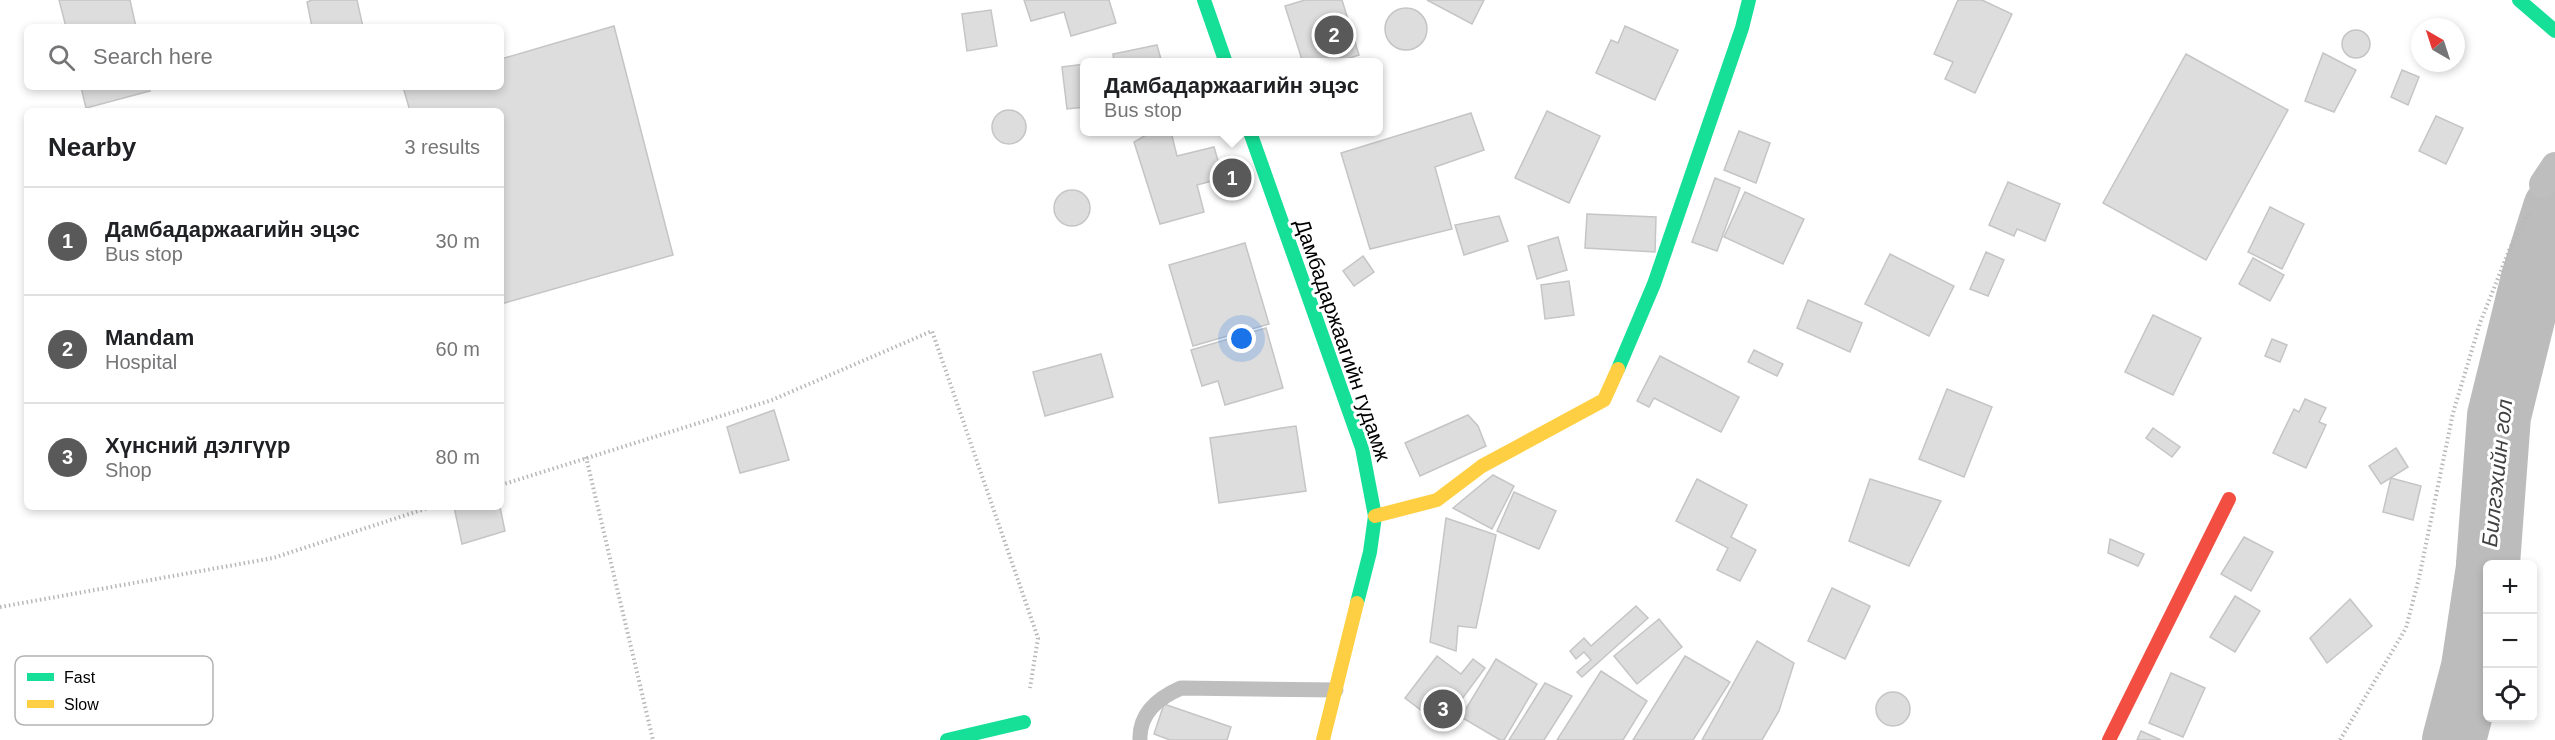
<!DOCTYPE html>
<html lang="en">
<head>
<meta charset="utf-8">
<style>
	:root { --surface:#fff; --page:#f2f2f2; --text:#202124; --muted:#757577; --line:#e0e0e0; --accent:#595959 }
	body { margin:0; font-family:Arial,sans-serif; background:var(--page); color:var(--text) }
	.controls { position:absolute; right:18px; bottom:18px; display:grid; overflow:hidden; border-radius:9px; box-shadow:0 3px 9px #0003 }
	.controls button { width:54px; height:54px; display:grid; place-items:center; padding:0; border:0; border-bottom:2px solid var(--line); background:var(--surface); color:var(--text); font:30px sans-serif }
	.compass { position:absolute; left:2411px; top:18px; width:54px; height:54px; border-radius:50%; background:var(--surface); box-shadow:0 3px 9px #0003; rotate:321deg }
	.you { position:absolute; left:1242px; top:339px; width:21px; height:21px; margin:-15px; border:4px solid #fff; border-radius:50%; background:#1a73e8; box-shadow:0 0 0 9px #1a73e833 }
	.badge { display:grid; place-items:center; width:39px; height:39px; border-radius:50%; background:var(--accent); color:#fff; font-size:20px; font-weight:700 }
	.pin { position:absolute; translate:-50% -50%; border:3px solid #fff; box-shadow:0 2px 6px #0006 }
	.popup { position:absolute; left:1080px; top:58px; width:303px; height:78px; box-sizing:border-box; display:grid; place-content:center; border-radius:9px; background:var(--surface); filter:drop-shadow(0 2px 4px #0005); font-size:20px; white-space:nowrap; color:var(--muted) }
	.popup b { font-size:22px; color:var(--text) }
	.popup::after { content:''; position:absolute; left:50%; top:100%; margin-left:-12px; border:12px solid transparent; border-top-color:var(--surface) }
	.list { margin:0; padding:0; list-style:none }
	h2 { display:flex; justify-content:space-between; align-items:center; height:78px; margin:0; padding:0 24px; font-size:26px }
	h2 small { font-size:20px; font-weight:400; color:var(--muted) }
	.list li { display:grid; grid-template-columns:39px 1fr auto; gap:18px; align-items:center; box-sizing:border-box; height:108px; padding:0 24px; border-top:2px solid var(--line) }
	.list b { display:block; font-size:22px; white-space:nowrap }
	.list p { margin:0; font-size:20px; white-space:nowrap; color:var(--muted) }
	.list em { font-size:20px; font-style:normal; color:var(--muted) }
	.icon { flex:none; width:33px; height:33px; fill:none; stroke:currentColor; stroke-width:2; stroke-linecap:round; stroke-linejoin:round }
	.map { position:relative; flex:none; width:2555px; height:740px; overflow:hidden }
	.search { position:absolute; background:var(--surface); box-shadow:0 3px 9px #0003; left:24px; top:24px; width:480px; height:66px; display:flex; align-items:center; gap:15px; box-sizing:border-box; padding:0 21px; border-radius:9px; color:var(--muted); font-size:22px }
	.panel { position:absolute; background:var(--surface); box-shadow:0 3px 9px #0003; left:24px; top:108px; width:480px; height:402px; border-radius:9px }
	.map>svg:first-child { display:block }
</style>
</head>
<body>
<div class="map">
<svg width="2555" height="740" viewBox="0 0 2555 740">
	<rect width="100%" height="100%" fill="#fff"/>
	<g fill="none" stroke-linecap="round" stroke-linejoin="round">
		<g stroke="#bcbcbc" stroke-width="64">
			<polyline points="2488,564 2499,416 2533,278 2555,208"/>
			<polyline points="2454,740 2473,667 2488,567"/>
		</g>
	</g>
	<g fill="#ddd" stroke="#c5c5c5" stroke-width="1.5">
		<polygon points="59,0 130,0 136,27 66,27"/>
		<polygon points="312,0 357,0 363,27 312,27 307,2"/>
		<polygon points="1024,0 1109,0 1116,23 1071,36 1064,12 1031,21"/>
		<polygon points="1305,0 1342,0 1359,55 1335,63 1303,63 1285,6"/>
		<polygon points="1427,0 1484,0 1472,24"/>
		<polygon points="1958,0 1982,0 2012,14 1975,93 1945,79 1953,62 1934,54"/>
		<circle cx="1406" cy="29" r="21"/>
		<polygon points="991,10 997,46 967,51 962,14"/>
		<polygon points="614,26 673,255 501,304 501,111 410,111 403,87 501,87 501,59"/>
		<polygon points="1625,26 1678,50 1655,100 1596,73 1611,40 1618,43"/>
		<circle cx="2356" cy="44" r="14"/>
		<polygon points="1157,45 1162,63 1114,63 1113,54"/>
		<polygon points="2323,53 2356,70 2334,112 2305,101"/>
		<polygon points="2186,54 2288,110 2206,260 2103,203"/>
		<polygon points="1085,64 1085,107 1067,109 1062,67"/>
		<polygon points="2402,70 2419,77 2408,105 2391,97"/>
		<polygon points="81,87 149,87 150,91 86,108"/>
		<circle cx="1009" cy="127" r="17"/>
		<polygon points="1547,111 1600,136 1569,203 1515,178"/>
		<polygon points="1471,113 1484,150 1435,167 1452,229 1370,249 1341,153"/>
		<polygon points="2436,116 2463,128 2446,164 2419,151"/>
		<polygon points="1739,131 1770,143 1756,183 1724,170"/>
		<polygon points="1151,132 1171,132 1177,156 1214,147 1223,178 1197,185 1204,212 1160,224 1134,142"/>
		<polygon points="1715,178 1740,188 1717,251 1692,242"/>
		<polygon points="2008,182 2060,204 2045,241 2017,229 2014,236 1989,225"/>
		<circle cx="1072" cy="208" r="18"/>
		<polygon points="1745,192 1804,219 1783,264 1724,237"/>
		<polygon points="2270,207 2304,224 2282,269 2248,252"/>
		<polygon points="1587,214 1656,217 1655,252 1585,248"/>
		<polygon points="1499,216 1508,241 1464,255 1455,225"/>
		<polygon points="1558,237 1567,270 1537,279 1528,246"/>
		<polygon points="1245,243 1269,324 1193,346 1169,265"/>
		<polygon points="1986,252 2004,260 1988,296 1970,289"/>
		<polygon points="1890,254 1954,286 1929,336 1865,304"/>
		<polygon points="1363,256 1374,272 1354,286 1343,271"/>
		<polygon points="2253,258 2284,275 2270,301 2239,284"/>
		<polygon points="1569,281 1574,315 1545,319 1541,285"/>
		<polygon points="1808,300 1862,323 1850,352 1797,328"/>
		<polygon points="2153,315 2201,338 2173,395 2125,372"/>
		<polygon points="1266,328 1283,388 1225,405 1218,381 1202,386 1191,350"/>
		<polygon points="2272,339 2287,345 2280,362 2265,356"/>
		<polygon points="1754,350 1783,364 1777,376 1748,362"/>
		<polygon points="1101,354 1113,397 1045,416 1033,372"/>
		<polygon points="1660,356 1739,397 1721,432 1654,398 1649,407 1637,401"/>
		<polygon points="1947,389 1992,407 1964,477 1919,459"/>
		<polygon points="2305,399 2326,408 2319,422 2326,425 2306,468 2273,453 2294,409 2299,412"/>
		<polygon points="774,410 789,460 740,473 727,427"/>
		<polygon points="1468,415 1478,426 1486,446 1420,476 1405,443"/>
		<polygon points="1296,426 1306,491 1219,503 1210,438"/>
		<polygon points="2153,428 2180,447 2172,457 2146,438"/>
		<polygon points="2396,448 2408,467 2381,484 2369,466"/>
		<polygon points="1493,475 1514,486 1492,529 1453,508"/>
		<polygon points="2391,478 2421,486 2413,520 2383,512"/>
		<polygon points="1697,479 1747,505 1731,537 1756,550 1740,581 1717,570 1728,548 1676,521"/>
		<polygon points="1870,479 1941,501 1909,566 1849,541"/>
		<polygon points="1514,492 1556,511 1539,549 1497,531"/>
		<polygon points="454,507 500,507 505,531 462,544"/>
		<polygon points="1446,518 1496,535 1476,628 1458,626 1456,651 1430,642"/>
		<polygon points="2244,537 2273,552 2251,591 2221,574"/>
		<polygon points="2110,539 2144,554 2138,566 2108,553"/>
		<polygon points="1832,588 1870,606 1845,659 1808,641"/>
		<polygon points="2235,596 2260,611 2235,652 2210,637"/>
		<polygon points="2350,599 2372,626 2327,663 2310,638"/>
		<polygon points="1636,606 1648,618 1582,677 1577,672 1591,660 1584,652 1576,659 1570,651 1584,638 1591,646"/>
		<polygon points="1659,619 1682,647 1637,684 1614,656"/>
		<polygon points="1757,641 1794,663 1779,711 1762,740 1702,740"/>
		<polygon points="1437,656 1461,674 1473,659 1485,668 1442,726 1405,698"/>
		<polygon points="1685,656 1730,682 1693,740 1633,740"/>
		<polygon points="1496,659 1537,684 1504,740 1500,740 1461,717"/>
		<polygon points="1601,671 1647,701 1623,740 1557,740"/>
		<polygon points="2171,673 2205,688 2183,737 2149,723"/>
		<polygon points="1545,683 1572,696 1544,740 1509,740"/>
		<circle cx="1893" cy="709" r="17"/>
		<polygon points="1164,704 1231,727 1227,740 1170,740 1154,734"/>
		<polygon points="2141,731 2161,740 2137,740"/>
	</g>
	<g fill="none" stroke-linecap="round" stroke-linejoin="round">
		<g stroke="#b8b8b8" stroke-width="4" stroke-dasharray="1.5 3" stroke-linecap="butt">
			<polyline points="586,457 653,740"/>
			<polyline points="501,485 772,400 932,331 1038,638 1030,688"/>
			<polyline points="0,607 273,558 431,507"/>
			<polyline points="2340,740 2406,628 2419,578 2453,413 2480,323 2510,248 2529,212"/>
		</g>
		<path stroke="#bebebe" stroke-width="15" d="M1140 740C1139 713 1158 698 1181 688L1336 690"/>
		<polyline stroke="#bebebe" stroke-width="28" points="2543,184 2555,166"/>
		<g stroke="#16e098" stroke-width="14">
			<polyline points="1204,0 1226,63"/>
			<polyline points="2519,0 2555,31"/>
			<polyline points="1250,132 1362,448 1375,516 1370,552 1357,603"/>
			<polyline points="1618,369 1654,284 1742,28 1749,0"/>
			<polyline points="947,740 1024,722"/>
		</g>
		<g stroke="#ffcf43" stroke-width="14">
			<polyline points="1375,516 1437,500 1482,466 1604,400 1618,369"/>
			<polyline points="1323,740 1357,603"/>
		</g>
		<polyline stroke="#f24e42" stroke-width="14" points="2109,740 2229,499"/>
	</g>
	<g text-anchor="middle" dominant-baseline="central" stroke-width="6" stroke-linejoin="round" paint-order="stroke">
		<g font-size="21" fill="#000" stroke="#fff">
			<text transform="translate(1343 340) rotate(71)">Дамбадаржаагийн гудамж</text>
		</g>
		<g font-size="22" font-style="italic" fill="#414141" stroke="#fff">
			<text transform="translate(2497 473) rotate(-84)">Билгэхийн гол</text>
		</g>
	</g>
	<rect x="15" y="656" width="198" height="69" rx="9" fill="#fff" stroke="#b2b2b2" stroke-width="1.5"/>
	<rect x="27" y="673" width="27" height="8" fill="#16e098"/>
	<rect x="27" y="700" width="27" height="8" fill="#ffcf43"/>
	<g font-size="16" fill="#000">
		<text x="64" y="683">Fast</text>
		<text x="64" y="710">Slow</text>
	</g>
</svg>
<div class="controls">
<button>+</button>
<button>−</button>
<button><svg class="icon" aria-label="locate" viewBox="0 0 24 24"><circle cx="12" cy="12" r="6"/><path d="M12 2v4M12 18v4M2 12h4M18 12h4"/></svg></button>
</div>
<svg class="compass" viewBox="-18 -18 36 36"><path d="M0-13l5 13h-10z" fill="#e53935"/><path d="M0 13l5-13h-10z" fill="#757577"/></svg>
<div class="you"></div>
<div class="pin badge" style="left:1232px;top:178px">1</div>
<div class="popup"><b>Дамбадаржаагийн эцэс</b>Bus stop</div>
<div class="pin badge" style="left:1334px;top:35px">2</div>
<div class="pin badge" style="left:1443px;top:709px">3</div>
<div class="search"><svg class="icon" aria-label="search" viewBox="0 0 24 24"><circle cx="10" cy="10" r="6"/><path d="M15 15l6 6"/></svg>Search here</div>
<section class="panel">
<h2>Nearby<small>3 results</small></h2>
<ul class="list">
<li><span class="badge">1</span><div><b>Дамбадаржаагийн эцэс</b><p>Bus stop</p></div><em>30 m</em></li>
<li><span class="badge">2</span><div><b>Mandam</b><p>Hospital</p></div><em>60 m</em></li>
<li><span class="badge">3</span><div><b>Хүнсний дэлгүүр</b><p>Shop</p></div><em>80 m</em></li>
</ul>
</section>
</div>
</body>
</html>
